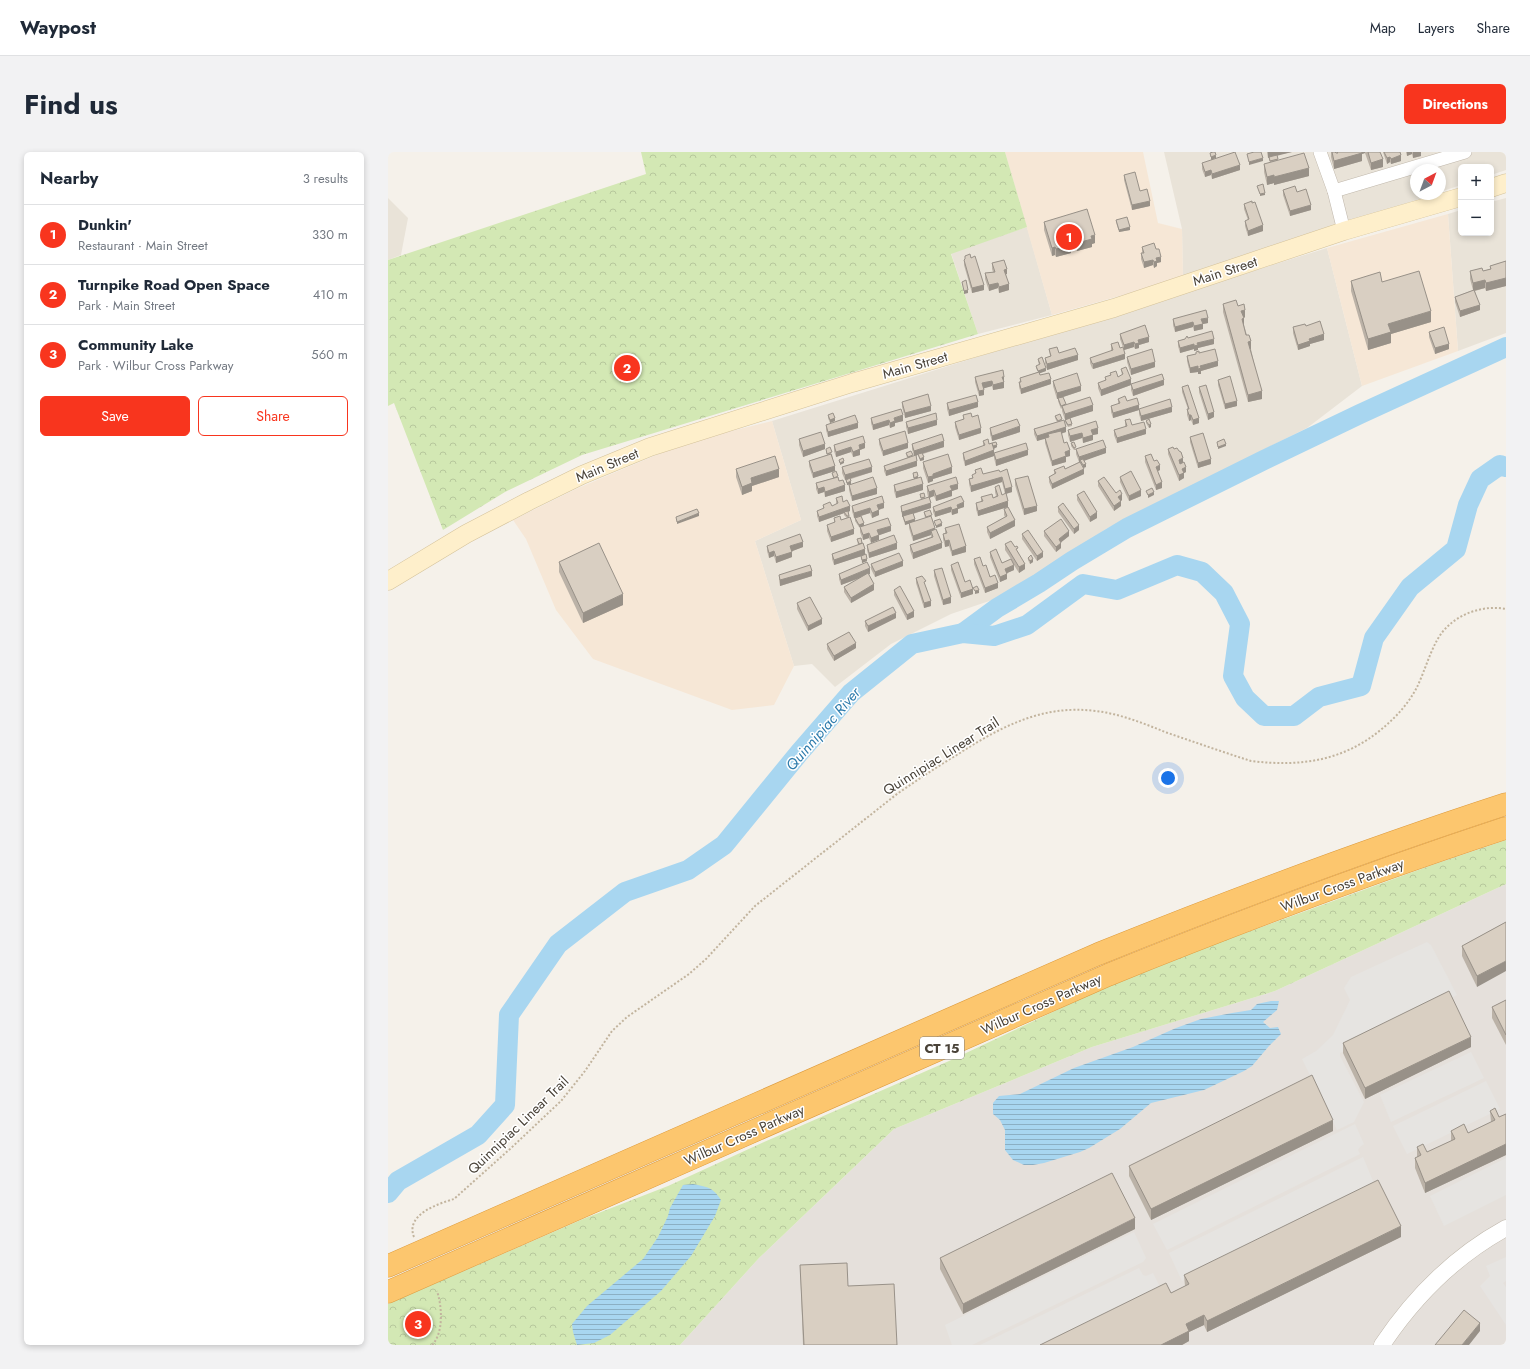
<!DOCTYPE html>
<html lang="en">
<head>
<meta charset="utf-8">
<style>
	:root { --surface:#fff; --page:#f2f2f3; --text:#1f2937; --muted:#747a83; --line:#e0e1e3; --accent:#f8351e }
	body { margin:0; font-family:Jost,sans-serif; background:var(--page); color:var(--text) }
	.controls { position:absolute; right:12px; top:12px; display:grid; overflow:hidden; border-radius:6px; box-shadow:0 2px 6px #0003 }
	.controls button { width:36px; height:36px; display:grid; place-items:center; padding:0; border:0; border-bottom:1px solid var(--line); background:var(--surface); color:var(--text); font:20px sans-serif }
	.compass { position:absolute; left:1022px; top:12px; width:36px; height:36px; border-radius:50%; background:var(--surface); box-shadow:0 2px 6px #0003; rotate:41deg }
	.you { position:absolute; left:780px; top:626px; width:14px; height:14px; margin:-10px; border:3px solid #fff; border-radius:50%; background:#1a73e8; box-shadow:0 0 0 6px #1a73e833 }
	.badge { display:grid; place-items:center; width:26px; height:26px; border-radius:50%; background:var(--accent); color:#fff; font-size:13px; font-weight:700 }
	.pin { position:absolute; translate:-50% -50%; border:2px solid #fff; box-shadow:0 1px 4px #0006 }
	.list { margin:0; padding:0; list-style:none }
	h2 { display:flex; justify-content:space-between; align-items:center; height:52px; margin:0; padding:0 16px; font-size:17px }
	h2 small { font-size:13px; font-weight:400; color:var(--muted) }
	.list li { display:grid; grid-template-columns:26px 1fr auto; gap:12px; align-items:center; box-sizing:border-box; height:60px; padding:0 16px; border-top:1px solid var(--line) }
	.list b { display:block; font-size:15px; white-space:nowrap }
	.list p { margin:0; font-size:13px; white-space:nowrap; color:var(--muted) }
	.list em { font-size:13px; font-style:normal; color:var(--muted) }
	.actions { display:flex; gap:8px; padding:12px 16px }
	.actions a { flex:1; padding:9px 0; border:1px solid var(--accent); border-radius:6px; text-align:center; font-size:14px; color:var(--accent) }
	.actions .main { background:var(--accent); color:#fff }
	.map { position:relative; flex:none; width:1118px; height:1193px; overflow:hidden; border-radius:6px }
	header { display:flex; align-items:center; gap:24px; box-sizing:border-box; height:56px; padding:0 20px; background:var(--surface); border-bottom:1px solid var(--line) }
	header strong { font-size:19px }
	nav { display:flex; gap:22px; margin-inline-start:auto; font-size:14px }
	.intro { display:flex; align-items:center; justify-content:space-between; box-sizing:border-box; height:96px; padding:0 24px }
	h1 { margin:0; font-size:28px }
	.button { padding:10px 18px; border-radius:6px; background:var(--accent); color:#fff; font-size:14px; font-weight:700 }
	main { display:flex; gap:24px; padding:0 24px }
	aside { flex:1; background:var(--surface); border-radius:6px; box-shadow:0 2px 6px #0003 }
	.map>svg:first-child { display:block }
</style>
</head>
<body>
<header>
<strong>Waypost</strong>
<nav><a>Map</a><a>Layers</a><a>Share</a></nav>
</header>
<div class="intro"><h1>Find us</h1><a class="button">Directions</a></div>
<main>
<aside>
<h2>Nearby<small>3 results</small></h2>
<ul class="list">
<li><span class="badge">1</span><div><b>Dunkin'</b><p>Restaurant · Main Street</p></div><em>330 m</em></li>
<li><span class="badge">2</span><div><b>Turnpike Road Open Space</b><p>Park · Main Street</p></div><em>410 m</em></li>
<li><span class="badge">3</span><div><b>Community Lake</b><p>Park · Wilbur Cross Parkway</p></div><em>560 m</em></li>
</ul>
<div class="actions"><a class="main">Save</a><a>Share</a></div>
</aside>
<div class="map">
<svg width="1118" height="1193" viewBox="0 0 1118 1193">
	<defs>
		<pattern id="forest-crowns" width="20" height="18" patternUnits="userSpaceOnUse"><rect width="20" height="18" fill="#d3e8b4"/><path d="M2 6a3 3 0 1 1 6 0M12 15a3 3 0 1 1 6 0" fill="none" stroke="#b7c89c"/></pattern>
		<pattern id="water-rules" width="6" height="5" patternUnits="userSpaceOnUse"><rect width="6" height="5" fill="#a8d6f0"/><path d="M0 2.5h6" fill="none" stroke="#8bafc3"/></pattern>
	</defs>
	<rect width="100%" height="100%" fill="#f5f1ea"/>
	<g fill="#e9e3d8">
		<polygon points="776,0 1118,0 1118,18 1103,23 1103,15 1073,15 1073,33 1052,40 1052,18 1028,18 1028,42 1046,42 795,126 794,77"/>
		<polygon points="0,46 20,66 13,103 0,108"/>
		<polygon points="1118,46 1118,181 1070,199 1060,62 1073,58 1073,81 1103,81 1103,50"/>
		<polygon points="639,75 664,163 590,182 563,101"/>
		<polygon points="939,96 974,234 919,276 718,377 653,422 610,446 563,462 503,492 447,535 424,512 406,514 367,389 413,368 384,269"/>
	</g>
	<g fill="#f6e7d6">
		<polygon points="617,0 755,0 770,71 794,77 795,126 664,163"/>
		<polygon points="1060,62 1070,199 974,234 939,96"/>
		<polygon points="384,269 413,368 367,389 406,514 386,553 344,558 205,507 168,458 138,387 125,368 188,337 299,290"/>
	</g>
	<polygon fill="#e5e0db" points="1118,732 1118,1193 292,1193 371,1106 506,977 704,895 887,839"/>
	<g fill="url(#forest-crowns)">
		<polygon points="253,0 617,0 639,75 563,102 590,182 194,303 117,340 55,378 6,251 0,254 0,108 258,22"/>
		<polygon points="1118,688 1118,732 887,839 704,895 506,977 371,1106 292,1193 0,1193 0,1152 195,1067 280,1034 376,990 561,909 705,841 827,792 1044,713"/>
	</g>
	<g fill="#e6e4e1">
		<polygon points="1039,790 1043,793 1069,843 952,901 952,904 976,950 966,970 949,978 914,907 928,899 945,883 962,848 956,836 963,825"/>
		<polygon points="1083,900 1096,926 1003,970 992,943"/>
		<polygon points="1098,929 1112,957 1019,1002 1005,974"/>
		<polygon points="967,972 976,992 972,995 970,998 972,1002 779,1098 765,1072"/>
		<polygon points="975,1005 987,1034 794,1129 781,1101"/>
		<polygon points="1118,1006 1118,1043 1056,1074 1042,1044"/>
		<polygon points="746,1080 758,1106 755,1110 584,1193 564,1193 557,1173"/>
		<polygon points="1118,1105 1118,1129 1115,1131 1118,1135 1118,1173 1092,1134 1102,1124 1098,1114"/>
		<polygon points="751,1116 755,1123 758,1124 765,1121 774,1139 663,1193 592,1193"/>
	</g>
	<g fill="url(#water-rules)">
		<polygon points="883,849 891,849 889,858 875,870 882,876 890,875 893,882 881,894 864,914 856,919 816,938 763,951 732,977 701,996 692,1000 656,1011 645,1013 636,1013 625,1008 617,998 617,978 612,968 605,962 605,951 611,944 632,942 686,916 745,895 788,876 813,867 844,861 863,858 869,852"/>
		<path d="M305 1032C319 1035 325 1035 333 1048L327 1064 303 1104 273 1139 222 1183 206 1191 189 1193 185 1180 184 1172 199 1154 255 1107 270 1085 280 1064 282 1056 295 1033Z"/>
	</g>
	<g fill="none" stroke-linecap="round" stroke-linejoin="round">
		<g stroke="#a8d6f0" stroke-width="20">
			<polyline points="575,481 609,456 651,431 684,409 739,376 874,309 972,262 1118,195"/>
			<polyline points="0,1041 10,1029 90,983 117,953 121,863 170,792 237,740 300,718 336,693 411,601 463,541 524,492 575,481 606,484 639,473 695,432 729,438 789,413 814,420 836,441 852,472 845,524 857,546 876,564 906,564 931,545 973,534 986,486 1022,435 1068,397 1080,353 1092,327 1112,313 1118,315"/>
		</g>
		<g stroke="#c0b8ac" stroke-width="14">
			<g id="minor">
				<polyline points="932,0 946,39 956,79"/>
				<polyline points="946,39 1077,0"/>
			</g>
		</g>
		<g stroke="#c0b8ac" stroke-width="17">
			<path id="tertiary" d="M994 1193C1026 1145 1067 1104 1118 1076"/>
		</g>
		<g stroke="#d4c29a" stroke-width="19">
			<g id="secondary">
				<polyline points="1103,36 1118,31"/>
				<polyline points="0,429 78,382 141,349 194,323 262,295 464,231 726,156 956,79 1073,45"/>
			</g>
		</g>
		<g stroke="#dc9a3c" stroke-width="23">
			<g id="motorway">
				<path d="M0 1114 710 802C844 748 980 697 1118 652"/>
				<path d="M0 1140 720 823C851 770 984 720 1118 676"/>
			</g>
		</g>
		<g stroke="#c2b49e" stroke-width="2" stroke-dasharray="2 2" stroke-linecap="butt">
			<path d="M26 1085C17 1063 49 1052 66 1047L122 997 173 949 197 919 224 879 239 865 301 822 318 807 367 754 509 642C528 629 547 616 567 604 611 576 653 552 708 559 732 562 755 571 777 580 806 590 835 600 863 609 913 615 956 609 995 576 1008 565 1020 552 1028 537 1038 518 1044 489 1059 475 1074 460 1098 453 1118 457"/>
			<path d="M44 1193C56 1181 54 1154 49 1139"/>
		</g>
		<use href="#minor" stroke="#fff" stroke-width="13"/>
		<use href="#tertiary" stroke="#fff" stroke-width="16"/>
		<use href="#secondary" stroke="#feefcb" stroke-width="18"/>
		<use href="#motorway" stroke="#fcc66e" stroke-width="22"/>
	</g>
	<g fill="#bbb2a7">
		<polygon points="879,0 904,0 889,3 890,8 921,24 886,33 886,31 879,33 876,20 876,12 882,11 881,5 880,6"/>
		<polygon points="943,0 992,0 995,15 983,18 977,1 974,2 974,9 946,17 943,5"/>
		<polygon points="995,0 1012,0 1013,9 1003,12 1002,10 999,12"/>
		<polygon points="1018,0 1033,0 1033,4 1025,6 1024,2 1019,4"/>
		<polygon points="814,11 852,18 824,27 823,23 817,25 814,17"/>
		<polygon points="736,23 752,39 762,54 744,58 736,28"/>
		<polygon points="895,38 909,40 923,58 902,64 895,43"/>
		<polygon points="856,52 875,79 860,84 857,74 857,69 860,68 856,57"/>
		<polygon points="728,68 742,78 731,80 728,70"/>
		<polygon points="656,70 707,91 704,92 704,95 689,99 688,97 683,98 683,101 668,105 667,103 664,104 656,78"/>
		<polygon points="754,95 768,97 773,110 769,111 769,114 766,116 765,113 756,116 753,107 753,101 754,101"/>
		<polygon points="577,104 583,106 596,138 584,141 576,113 576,108 577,107"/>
		<polygon points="1118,109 1118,134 1098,139 1097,136 1087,139 1092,158 1072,165 1067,150 1067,145 1085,138 1082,127 1082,119 1095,119 1102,117 1102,114"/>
		<polygon points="604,111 619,122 618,122 621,138 611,141 610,136 601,139 597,127 597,121 605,120 604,117"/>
		<polygon points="963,129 994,130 1043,170 1003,182 1003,191 980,198 963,139"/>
		<polygon points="835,152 850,154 857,165 856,166 856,173 863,197 874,247 860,250 835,160"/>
		<polygon points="785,167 820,171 815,172 815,177 806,179 805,175 787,180 785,173"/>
		<polygon points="918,174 936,188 922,192 922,194 910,198 905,181 905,175"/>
		<polygon points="1041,180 1061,197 1047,202 1041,185"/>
		<polygon points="732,182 761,190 751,193 751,196 747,197 746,195 736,198 732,187"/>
		<polygon points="800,186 826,192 810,196 810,198 806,199 806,197 792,201 790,194 790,189"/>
		<polygon points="723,192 732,196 737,207 705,217 704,216 702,211 702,206 723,199"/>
		<polygon points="661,197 671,201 690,208 659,218 657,211 657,206 662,204"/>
		<polygon points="808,200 811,201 830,214 813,219 813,222 810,222 810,220 802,221 799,209 799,204 808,202"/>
		<polygon points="739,205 767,215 743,223 739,210"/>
		<polygon points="650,207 658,219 651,221 652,223 663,232 633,242 631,235 631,230 632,230 632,226 650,220 648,216 648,214 651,213 650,209"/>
		<polygon points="733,217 743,233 713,244 710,236 710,231 717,229 717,225 722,224 722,221 730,225 734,223"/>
		<polygon points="587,225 616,230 616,236 605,238 604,234 595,236 596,243 591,244 587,230"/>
		<polygon points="830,228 849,254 837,257 830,233"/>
		<polygon points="665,229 693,239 669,247 665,234"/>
		<polygon points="743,232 776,233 745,244 743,238"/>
		<polygon points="794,235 811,271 805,273 803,268 801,269 799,263 799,257 800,257 794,240"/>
		<polygon points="811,235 826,265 820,268 811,240"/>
		<polygon points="670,246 678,253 705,259 682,266 684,272 684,274 680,275 677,270 677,268 679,267 677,268 674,259 674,256 673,257 670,249"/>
		<polygon points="730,247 739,249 751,257 784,260 753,269 751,262 751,258 725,266 723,260 723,254 730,252"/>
		<polygon points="514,250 543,259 517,266 514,255"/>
		<polygon points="559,251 590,255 561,264 559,257"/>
		<polygon points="440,263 447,269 442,271 440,266"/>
		<polygon points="575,263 584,265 593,281 571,288 567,275 567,270 575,268"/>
		<polygon points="667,264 674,268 678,280 673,282 676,291 682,304 678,305 678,310 664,314 657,291 657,286 649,289 646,282 646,277 669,270 667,266"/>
		<polygon points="483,266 515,269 507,271 507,274 502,276 501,273 485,278 483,271"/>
		<polygon points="737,268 744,273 758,282 729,291 726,283 726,278 737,275"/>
		<polygon points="758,269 763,275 761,276 758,271"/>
		<polygon points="518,270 549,273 520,282 518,275"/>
		<polygon points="438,273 470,276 440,285 438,278"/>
		<polygon points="602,276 632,280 604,289 602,282"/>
		<polygon points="680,278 710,282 705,283 705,288 695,291 694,286 682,290 680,283"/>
		<polygon points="802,285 823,312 810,316 802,290"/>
		<polygon points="411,287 437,297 415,305 411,293"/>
		<polygon points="491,287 520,296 495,304 491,292"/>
		<polygon points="595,289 609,295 606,297 606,301 640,303 608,314 606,306 606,304 577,314 575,306 575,301 595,294"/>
		<polygon points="683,291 688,297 718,301 696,308 698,315 695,316 696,322 664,337 661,330 661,325 666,322 666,318 677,317 691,310 688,302 688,298 686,298 683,294"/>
		<polygon points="524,292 556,295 535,302 536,308 532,309 530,303 528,304 529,314 498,324 496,319 496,314 519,306 518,301 525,304 526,304 524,297"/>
		<polygon points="446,293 477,296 472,298 472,303 465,305 463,300 448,305 446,299"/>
		<polygon points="438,297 444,302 447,319 425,326 421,314 421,309 439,303 438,300"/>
		<polygon points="780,297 786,297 795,310 798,320 796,321 796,326 791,329 780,302"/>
		<polygon points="757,304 766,309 772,318 770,319 774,336 768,338 757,310"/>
		<polygon points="535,310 564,321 545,327 545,329 540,331 535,316"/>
		<polygon points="454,315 484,320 463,327 463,332 489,342 464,349 461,338 461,333 459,333 458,328 457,328 454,321"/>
		<polygon points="348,317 391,325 364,334 364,339 354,343 348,325"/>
		<polygon points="587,318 595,322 612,320 624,340 618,342 620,355 590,364 588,357 588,351 593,350 593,345 605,346 608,344 607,340 607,335 614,343 617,342 614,330 583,340 581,332 581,327 584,326 584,323 587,322"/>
		<polygon points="444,321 450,326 457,339 437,345 436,340 430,342 428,337 428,331 445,326"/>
		<polygon points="525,321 530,326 535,338 508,346 506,339 506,333 526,327 525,324"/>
		<polygon points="732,325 753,344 741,349 732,330"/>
		<polygon points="627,327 649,359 636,363 627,333"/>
		<polygon points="710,329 728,341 734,348 733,349 733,354 726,359 710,334"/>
		<polygon points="539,334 570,337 564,339 564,344 548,349 546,344 541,346 543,356 525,362 527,369 537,366 536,360 544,366 547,378 554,396 525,407 522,398 522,393 543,385 543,383 525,389 521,376 521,371 517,373 513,359 513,354 533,348 532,342 537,346 540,345 539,340"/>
		<polygon points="689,343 709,366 702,370 689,348"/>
		<polygon points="448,346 455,350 462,359 460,360 466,382 443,390 439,379 439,373 446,371 446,366 453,368 459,366 456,363 456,361 431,370 429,364 429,359 435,357 435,353 444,354 448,352"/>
		<polygon points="464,354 496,356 491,358 491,363 484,366 482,361 473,364 476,374 471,375 467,369 467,366 466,366 464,359"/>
		<polygon points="545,355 576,355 570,357 570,361 564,363 563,360 547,365 545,360"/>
		<polygon points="670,355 691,378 686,382 670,360"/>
		<polygon points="616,357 627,374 602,387 599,380 599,375 617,365 616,363"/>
		<polygon points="472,375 503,379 491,383 483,391 481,386 475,388 472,380"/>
		<polygon points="557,376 578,400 564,404 561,394 557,395 555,387 555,382 557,381"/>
		<polygon points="656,379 681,384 673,390 673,396 668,400 656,384"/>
		<polygon points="634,382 655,405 649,409 634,387"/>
		<polygon points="469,387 477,402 479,409 474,411 473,404 446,413 444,407 444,402 470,393"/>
		<polygon points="617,392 630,400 637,417 631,421 624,410 626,418 619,421 619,427 612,430 602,405 602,400 614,411 623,407 617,398"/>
		<polygon points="479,393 509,397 481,406 479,398"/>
		<polygon points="379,394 415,395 404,399 404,405 388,411 386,404 381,406 379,399"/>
		<polygon points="640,406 645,410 642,412 640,408"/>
		<polygon points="586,407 595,414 610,436 597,441 586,412"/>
		<polygon points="171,410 235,453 195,471 171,420"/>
		<polygon points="483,412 515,414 487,425 483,417"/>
		<polygon points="563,413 577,430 585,442 573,446 563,418"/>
		<polygon points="546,418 563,451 555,453 546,424"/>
		<polygon points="451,422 482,422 480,422 486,438 463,451 456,440 456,435 475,425 453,433 451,427"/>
		<polygon points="391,423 424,424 392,434 391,428"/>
		<polygon points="528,426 538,435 543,454 536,456 528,431"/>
		<polygon points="506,438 526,465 519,468 506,443"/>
		<polygon points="409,451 434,472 420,479 409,457"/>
		<polygon points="508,466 480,480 477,474 477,469"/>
		<polygon points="439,492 468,496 446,509 439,497"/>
		<polygon points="1118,770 1089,835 1074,804 1074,794"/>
		<polygon points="1118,848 1118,893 1104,866 1104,855"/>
		<polygon points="955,891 1083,895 977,947 955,901"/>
		<polygon points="1102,959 1111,965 1118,962 1118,1003 1037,1041 1027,1016 1027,1006 1029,1005 1029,995 1039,1000 1063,989 1063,979 1080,981 1103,970"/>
		<polygon points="945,979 763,1068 741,1024 741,1014"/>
		<polygon points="747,1077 575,1162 552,1117 552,1106"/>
		<polygon points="1013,1085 819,1180 816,1173 801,1180 801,1189 794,1193 652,1193 783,1141 797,1134 796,1123"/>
		<polygon points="412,1113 460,1134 509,1193 415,1193"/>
	</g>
	<g fill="#989188">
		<polygon points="880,0 904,0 880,6"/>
		<polygon points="972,0 977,0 977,1 974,2 974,9 946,17 946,9"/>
		<polygon points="1019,0 1024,0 1024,2 1019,4"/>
		<polygon points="1025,0 1033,0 1033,4 1025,6"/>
		<polygon points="828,3 828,6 823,8 823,5"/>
		<polygon points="1013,3 1013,9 1003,12 1003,7"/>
		<polygon points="1002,5 1002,10 999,12 999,6"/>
		<polygon points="875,6 875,9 861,13 861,10"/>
		<polygon points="995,7 995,15 983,18 983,11"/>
		<polygon points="852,13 852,18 824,27 824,22"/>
		<polygon points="921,16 921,24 886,33 886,25"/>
		<polygon points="823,18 823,23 817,25 817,20"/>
		<polygon points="886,23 886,31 879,33 879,25"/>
		<polygon points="877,41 877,43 872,44 872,42"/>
		<polygon points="762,49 762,54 744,58 744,53"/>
		<polygon points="923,53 923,58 902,64 902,59"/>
		<polygon points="875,73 875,79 860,84 860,79"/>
		<polygon points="742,75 742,78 731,80 731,78"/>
		<polygon points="707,83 707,91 704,92 704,95 689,99 689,91 703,84"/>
		<polygon points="688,89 688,97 683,98 683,101 668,105 668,97 682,90"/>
		<polygon points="667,95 667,103 664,104 664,96"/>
		<polygon points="773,105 773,110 769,111 769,114 766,116 766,110 768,106"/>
		<polygon points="765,108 765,113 756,116 756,110"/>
		<polygon points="619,117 619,122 616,123 616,118"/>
		<polygon points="1118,126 1118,134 1098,139 1098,131"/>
		<polygon points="1097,128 1097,136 1085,139 1085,131"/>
		<polygon points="610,131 610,136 601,139 601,133"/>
		<polygon points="621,132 621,138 611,141 611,135"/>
		<polygon points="596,133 596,138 584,141 584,136"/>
		<polygon points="580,138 580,141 576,142 576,139"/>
		<polygon points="1092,153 1092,158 1072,165 1072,159"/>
		<polygon points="857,158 857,165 854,166 856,166 856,174 854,174 853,159"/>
		<polygon points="1043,159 1043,170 1003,182 1003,191 980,198 980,187 1000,172"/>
		<polygon points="820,166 820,171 815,172 815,177 806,179 806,174 813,167"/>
		<polygon points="805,170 805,175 787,180 787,175"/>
		<polygon points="936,182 936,188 922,192 922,194 910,198 910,193 921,187"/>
		<polygon points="761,185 761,190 751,193 751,196 747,197 747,192 750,188"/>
		<polygon points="826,187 826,192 810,196 810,198 806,199 806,194 809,191"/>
		<polygon points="863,189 863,197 860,198 860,190"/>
		<polygon points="746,190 746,195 736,198 736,193"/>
		<polygon points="806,192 806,197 792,201 792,196"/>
		<polygon points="1061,192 1061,197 1047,202 1047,196"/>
		<polygon points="737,202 737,207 705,217 705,212"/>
		<polygon points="690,203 690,208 659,218 659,212"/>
		<polygon points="830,209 830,214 813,219 813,222 810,222 810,217 812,214"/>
		<polygon points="767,210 767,215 743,223 743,217"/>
		<polygon points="810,214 810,220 802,221 802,216"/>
		<polygon points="658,216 658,219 650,222 650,219"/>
		<polygon points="614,225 616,225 616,230 615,230 616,230 616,236 605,238 605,233"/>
		<polygon points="663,227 663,232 633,242 633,237"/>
		<polygon points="743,227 743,233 713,244 713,238"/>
		<polygon points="776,228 776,233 745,244 745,238"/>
		<polygon points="604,229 604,234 594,237 594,231"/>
		<polygon points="693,234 693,239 669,247 669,241"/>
		<polygon points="596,238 596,243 591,244 591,239"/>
		<polygon points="874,239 874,247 860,250 860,243"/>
		<polygon points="849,249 849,254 837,257 837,252"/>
		<polygon points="590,250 590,255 561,264 561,258"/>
		<polygon points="705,253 705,259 677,268 677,262"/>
		<polygon points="751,253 751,258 725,266 725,261"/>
		<polygon points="543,254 543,259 517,266 517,261"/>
		<polygon points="784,255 784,260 753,269 753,264"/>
		<polygon points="826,260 826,265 820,268 820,262"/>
		<polygon points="515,263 515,269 507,271 507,274 502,276 502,271 506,266"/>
		<polygon points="801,263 803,263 803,268 801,269"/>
		<polygon points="447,266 447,269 442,271 442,268"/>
		<polygon points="811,266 811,271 805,273 805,268"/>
		<polygon points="501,268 501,273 485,278 485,273"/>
		<polygon points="549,268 549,273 520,282 520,276"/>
		<polygon points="470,271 470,276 440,285 440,280"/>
		<polygon points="763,272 763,275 761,276 761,273"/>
		<polygon points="632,274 632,280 604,289 604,284"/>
		<polygon points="678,275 678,280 661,285 660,282 660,286 649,289 649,284"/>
		<polygon points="593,276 593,281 571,288 571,283"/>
		<polygon points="710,276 710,282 705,283 705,288 695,291 695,286 703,278"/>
		<polygon points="758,277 758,282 729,291 729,286"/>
		<polygon points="694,281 694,286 682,290 682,284"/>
		<polygon points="556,289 556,295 526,304 526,299"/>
		<polygon points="477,291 477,296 472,298 472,303 465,305 465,300 471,293"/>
		<polygon points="520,291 520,296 495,304 495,299"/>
		<polygon points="437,292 437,297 415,305 415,299"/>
		<polygon points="838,292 838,294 830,297 830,295"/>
		<polygon points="609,293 609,295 605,297 605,294"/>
		<polygon points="463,295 463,300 448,305 448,300"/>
		<polygon points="718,296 718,301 693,310 692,308 692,310 691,310 691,305"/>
		<polygon points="606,298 606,304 577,314 577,309"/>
		<polygon points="640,298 640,303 608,314 608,308"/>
		<polygon points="682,298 682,304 678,305 678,310 664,314 664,309 677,300"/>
		<polygon points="536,305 536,308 532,309 532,307"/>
		<polygon points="795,306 795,311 791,313 791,308"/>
		<polygon points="823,307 823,312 810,316 810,311"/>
		<polygon points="456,309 456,311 452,313 452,311"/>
		<polygon points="529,309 529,314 498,324 498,319"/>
		<polygon points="698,312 698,315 695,316 695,313"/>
		<polygon points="772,313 772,318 768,320 768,315"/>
		<polygon points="447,314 447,319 425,326 425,321"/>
		<polygon points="484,315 484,320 457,328 457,323"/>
		<polygon points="564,315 564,321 545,327 545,329 540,331 540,325 545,322"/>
		<polygon points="798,315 798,320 796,321 796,326 791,329 791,323 794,317"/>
		<polygon points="391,317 391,325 364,334 364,339 354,343 354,335 363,326"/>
		<polygon points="696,317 696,322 664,337 664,332"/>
		<polygon points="530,324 530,327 526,328 526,326"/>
		<polygon points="614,325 614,330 583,340 583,334"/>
		<polygon points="463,329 463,332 459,333 459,331"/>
		<polygon points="774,330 774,336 768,338 768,333"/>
		<polygon points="535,332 535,338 508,346 508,340"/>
		<polygon points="570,332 570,337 564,339 564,344 548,349 548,344 562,334"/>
		<polygon points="457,333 457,339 437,345 437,340"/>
		<polygon points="436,335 436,340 430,342 430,337"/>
		<polygon points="624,335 624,340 617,342 617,337"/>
		<polygon points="489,336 489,342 464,349 464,344"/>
		<polygon points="546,338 546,344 541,346 541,340"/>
		<polygon points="753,338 753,344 741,349 741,344"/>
		<polygon points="766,340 766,343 760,346 760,343"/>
		<polygon points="734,342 734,348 730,351 730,345"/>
		<polygon points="620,349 620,355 590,364 590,359"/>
		<polygon points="733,349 733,354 726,359 726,354"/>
		<polygon points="576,350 576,355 570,357 570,361 564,363 564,358 569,353"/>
		<polygon points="496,351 496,356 489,358 489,353"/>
		<polygon points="543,351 543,356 514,365 514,360"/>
		<polygon points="462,354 462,359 431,370 431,365"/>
		<polygon points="649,354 649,359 636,363 636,357"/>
		<polygon points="563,355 563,360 547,365 547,360"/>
		<polygon points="482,356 482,361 466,366 466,361"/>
		<polygon points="491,358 491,363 484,366 484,361"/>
		<polygon points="709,360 709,366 702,370 702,365"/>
		<polygon points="311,361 311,364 289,372 289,370"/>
		<polygon points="527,367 527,370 517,373 517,370"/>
		<polygon points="627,368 627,374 602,387 602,381"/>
		<polygon points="476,371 476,374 471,375 471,373"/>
		<polygon points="554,371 554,374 548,376 548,374"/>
		<polygon points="691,373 691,378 686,382 686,377"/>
		<polygon points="503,374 503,379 489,384 489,378"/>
		<polygon points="547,376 547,382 543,379 543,383 525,389 525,384"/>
		<polygon points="466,377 466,382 443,390 443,385"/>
		<polygon points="681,379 681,384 671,392 671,387"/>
		<polygon points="481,381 481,386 475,388 475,383"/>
		<polygon points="491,383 491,388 483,391 483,386"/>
		<polygon points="561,388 561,394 557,395 557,389"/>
		<polygon points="415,390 415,395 402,400 402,394"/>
		<polygon points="509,391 509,397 481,406 481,401"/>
		<polygon points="554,391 554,396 525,407 525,401"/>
		<polygon points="673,391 673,396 668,400 668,395"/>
		<polygon points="578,394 578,400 564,404 564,399"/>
		<polygon points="477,397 477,403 446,413 446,408"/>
		<polygon points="386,399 386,404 381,406 381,401"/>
		<polygon points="404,400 404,405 388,411 388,405"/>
		<polygon points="655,400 655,405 649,409 649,404"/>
		<polygon points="479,407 479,409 474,411 474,408"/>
		<polygon points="645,407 645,410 642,412 642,409"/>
		<polygon points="515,409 515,414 487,425 487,420"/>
		<polygon points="637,412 637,417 631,421 631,415"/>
		<polygon points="626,413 626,418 617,422 617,417"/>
		<polygon points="482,416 482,422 453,433 453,428"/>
		<polygon points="424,419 424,424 392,434 392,428"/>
		<polygon points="619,422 619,427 612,430 612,425"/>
		<polygon points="610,431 610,436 597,441 597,436"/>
		<polygon points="486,432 486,438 463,451 463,446"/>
		<polygon points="585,437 585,442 573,446 573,441"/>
		<polygon points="591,438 591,441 587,442 587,439"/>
		<polygon points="235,442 235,453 195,471 195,461"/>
		<polygon points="563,445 563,451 555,453 555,448"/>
		<polygon points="543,449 543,454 536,456 536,451"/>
		<polygon points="526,459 526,465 519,468 519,463"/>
		<polygon points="508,461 508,466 480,480 480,474"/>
		<polygon points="434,467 434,472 420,479 420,474"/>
		<polygon points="468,491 468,496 446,509 446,504"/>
		<polygon points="1118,809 1118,819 1089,835 1089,824"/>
		<polygon points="1083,885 1083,895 977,947 977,936"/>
		<polygon points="945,968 945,979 763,1068 763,1057"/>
		<polygon points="1118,992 1118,1003 1037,1041 1037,1031"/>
		<polygon points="747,1066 747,1077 575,1162 575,1152"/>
		<polygon points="1013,1074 1013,1085 819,1180 819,1169"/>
		<polygon points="816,1163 816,1173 801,1180 801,1189 794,1193 773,1193 798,1172"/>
		<polygon points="1092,1171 1092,1179 1081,1193 1074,1193"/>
	</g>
	<g fill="#d9cfc2" stroke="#989188">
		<polygon points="825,0 827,0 828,3 823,5 822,1"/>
		<polygon points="847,0 852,13 824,22 823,18 817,20 814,11"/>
		<polygon points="866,0 873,0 875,6 861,10 859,2"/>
		<polygon points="944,0 947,0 948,1 950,1 949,0 974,0 974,1 946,9"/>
		<polygon points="980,0 992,0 995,7 983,11"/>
		<polygon points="996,0 1012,0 1013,3 1003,7 1002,5 999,6"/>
		<polygon points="916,1 921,16 886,25 886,23 879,25 876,12"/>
		<polygon points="889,3 890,7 882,9 881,5"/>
		<polygon points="747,20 752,39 759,37 762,49 744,53 736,23"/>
		<polygon points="875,32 877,41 872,42 869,34"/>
		<polygon points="907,34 909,40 918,37 923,53 902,59 895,38"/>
		<polygon points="864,49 864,51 867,50 875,73 860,79 857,69 861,67 856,52"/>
		<polygon points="699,57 707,83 703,84 704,87 689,91 688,89 682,90 683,93 668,97 667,95 664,96 656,70"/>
		<polygon points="739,65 742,75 731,78 728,68"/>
		<polygon points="766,91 768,97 771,97 773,105 768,106 769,109 766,110 765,108 756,110 753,101 756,101 754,95"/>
		<polygon points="582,102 583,106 587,104 596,133 584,136 576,108 577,107 577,104"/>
		<polygon points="616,108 619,117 616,118 621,132 611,135 610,131 601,133 597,121 607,120 604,111"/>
		<polygon points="1118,109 1118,126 1098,131 1097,128 1085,131 1082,119 1094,116 1095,119 1103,117 1102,114"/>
		<polygon points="1031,119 1043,159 1000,172 1003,180 980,187 963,129 992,120 994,130"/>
		<polygon points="578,128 580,138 576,139 574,130"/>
		<polygon points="1086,138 1092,153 1072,159 1067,145"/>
		<polygon points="848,148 850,154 856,152 857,158 853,159 856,166 854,167 858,183 861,183 863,189 860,190 874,239 860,243 835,152"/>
		<polygon points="818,158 820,166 813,167 815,172 806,174 805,170 787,175 785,167"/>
		<polygon points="932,169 936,182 921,187 922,189 910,193 905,175 917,172 918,174"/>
		<polygon points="757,173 761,185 750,188 751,191 747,192 746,190 736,193 732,182"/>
		<polygon points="1056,175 1061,192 1047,196 1041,180"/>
		<polygon points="824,179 826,187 809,191 810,193 806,194 806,192 792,196 790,189 797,187 799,184 800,186"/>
		<polygon points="730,190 732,196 735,195 737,202 705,212 704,211 702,206 725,198 723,192"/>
		<polygon points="669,195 671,201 687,196 690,203 659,212 657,206 663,204 661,197"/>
		<polygon points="764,197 767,210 743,217 739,205"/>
		<polygon points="827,197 830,209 812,214 813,216 810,217 810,214 802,216 799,204 808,202 808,200 811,199 811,201"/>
		<polygon points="654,205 658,216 650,219 648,214 652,212 650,207"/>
		<polygon points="738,215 743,227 713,238 710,231 718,228 717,225 723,223 722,221 728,219 730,225 735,222 733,217"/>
		<polygon points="615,218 616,225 614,225 616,230 605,233 604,229 594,231 596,238 591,239 587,225"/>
		<polygon points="651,220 652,223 661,221 663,227 633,237 631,230 633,230 632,226"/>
		<polygon points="689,221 693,234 669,241 665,229"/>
		<polygon points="774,222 776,228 745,238 743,232"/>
		<polygon points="842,224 849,249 837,252 830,228"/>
		<polygon points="800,233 811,266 805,268 803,263 801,263 799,257 801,257 794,235"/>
		<polygon points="818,233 826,260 820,262 811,235"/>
		<polygon points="540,242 543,254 517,261 514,250"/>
		<polygon points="588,243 590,250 561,258 559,251"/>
		<polygon points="737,244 739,249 749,246 751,253 725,261 723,254 732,251 730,247"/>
		<polygon points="675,245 678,252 673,254 670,246"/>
		<polygon points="702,245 705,253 677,262 674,254"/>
		<polygon points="782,247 784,255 753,264 751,257"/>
		<polygon points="513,257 515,263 506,266 507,269 502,271 501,268 485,273 483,266"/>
		<polygon points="445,261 447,266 442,268 440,263"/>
		<polygon points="548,261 549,268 520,276 518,270"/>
		<polygon points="583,261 584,265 590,263 593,276 571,283 567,270 576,267 575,263"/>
		<polygon points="672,262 674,267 670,269 667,264"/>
		<polygon points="467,263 470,271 440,280 438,273"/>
		<polygon points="682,266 684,272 680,273 677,268"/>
		<polygon points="629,267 632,274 604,284 602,276"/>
		<polygon points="742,267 744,273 756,270 758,277 729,286 726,278 739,274 737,268"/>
		<polygon points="761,267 763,272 761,273 758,269"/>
		<polygon points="676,268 678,275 649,284 646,277"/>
		<polygon points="708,269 710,276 703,278 705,283 695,286 694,281 682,284 680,278"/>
		<polygon points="517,279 520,291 495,299 491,287"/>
		<polygon points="673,279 676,291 679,290 682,298 677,300 678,304 664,309 657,286 661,285 660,282"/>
		<polygon points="433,280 437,292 415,299 411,287"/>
		<polygon points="815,281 823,307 810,311 802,285"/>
		<polygon points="554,282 556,289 526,299 524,292"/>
		<polygon points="475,284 477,291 471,293 472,297 465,300 463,295 448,300 446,293"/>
		<polygon points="600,287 601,292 604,291 606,298 577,309 575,301 597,293 595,289"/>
		<polygon points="836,287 838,292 830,295 829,290"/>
		<polygon points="715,288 718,296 691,305 688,297"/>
		<polygon points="608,290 609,293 605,294 604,291"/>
		<polygon points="686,290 688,295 686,296 683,291"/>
		<polygon points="638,291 640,298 608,308 606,301"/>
		<polygon points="442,295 444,300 439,302 438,297"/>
		<polygon points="785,295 786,297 789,296 791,299 793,300 795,306 791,308 792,312 796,310 798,315 794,317 796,321 791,323 780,297"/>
		<polygon points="523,299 525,303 520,305 518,301"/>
		<polygon points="534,301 536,305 532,307 530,302"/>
		<polygon points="443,302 447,314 425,321 421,309"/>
		<polygon points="560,302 564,315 545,322 545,324 540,325 535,310"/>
		<polygon points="763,302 766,309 769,308 772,313 768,315 774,330 768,333 757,304"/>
		<polygon points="528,303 529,309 498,319 496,314"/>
		<polygon points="387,304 391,317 363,326 364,331 354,335 348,317"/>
		<polygon points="455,306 456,309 452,311 451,308"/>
		<polygon points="481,307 484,315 457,323 454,315"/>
		<polygon points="695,307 698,312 695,313 692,308"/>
		<polygon points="692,310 696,317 664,332 661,325 668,321 666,318 676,314 677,317"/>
		<polygon points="593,316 595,322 611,318 612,320 619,317 624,335 617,337 614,325 583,334 581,327 585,326 584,323 588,321 587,318"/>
		<polygon points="448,319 450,324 446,326 444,321"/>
		<polygon points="743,319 753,338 741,344 732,325"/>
		<polygon points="529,320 530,324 526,326 525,321"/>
		<polygon points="640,324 649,354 636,357 627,327"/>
		<polygon points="450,325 451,329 455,328 457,333 437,340 436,335 430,337 428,331"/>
		<polygon points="485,325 489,336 464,344 461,333"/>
		<polygon points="533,325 535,332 508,340 506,333"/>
		<polygon points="568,325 570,332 562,334 564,338 548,344 546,338 541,340 539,334"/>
		<polygon points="716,325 728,341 732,338 734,342 730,345 733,349 726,354 710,329"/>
		<polygon points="462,326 463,329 459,331 458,328"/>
		<polygon points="611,333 614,343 618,341 620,349 590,359 588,351 595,349 593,345 604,342 605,346 610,344 607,335"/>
		<polygon points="764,336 766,340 760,343 758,339"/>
		<polygon points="696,339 709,360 702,365 689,343"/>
		<polygon points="536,341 537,345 533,346 532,342"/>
		<polygon points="454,344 455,350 459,348 462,354 431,365 429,359 436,356 435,353 442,350 444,354 450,351 448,346"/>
		<polygon points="494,344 496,351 489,353 491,358 484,361 482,356 466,361 464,354"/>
		<polygon points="573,344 576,350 569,353 570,356 564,358 563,355 547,360 545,355"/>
		<polygon points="541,345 543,351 514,360 513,354"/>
		<polygon points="675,351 691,373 686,377 670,355"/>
		<polygon points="620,355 627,368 602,381 599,375 619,364 616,357"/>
		<polygon points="309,357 311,361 289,370 288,365"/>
		<polygon points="542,358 544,363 538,365 536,360"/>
		<polygon points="460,359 461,364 459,364 456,360"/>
		<polygon points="525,361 527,367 517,370 515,364"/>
		<polygon points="452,364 453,368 462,365 466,377 443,385 439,373 447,370 446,366"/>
		<polygon points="473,364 476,371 471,373 467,366"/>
		<polygon points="543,364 547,376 525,384 521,371"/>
		<polygon points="500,366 503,374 489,378 491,383 483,386 481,381 475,383 472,375"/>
		<polygon points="552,367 554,371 548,374 546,369"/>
		<polygon points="673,367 681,379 671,387 673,391 668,395 656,379"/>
		<polygon points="571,372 578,394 564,399 561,388 557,389 555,382 559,381 557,376"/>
		<polygon points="548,377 554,391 525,401 522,393 545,385 543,379"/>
		<polygon points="640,378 655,400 649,404 634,382"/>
		<polygon points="412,382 415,390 402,394 404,400 388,405 386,399 381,401 379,394"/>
		<polygon points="506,383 509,391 481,401 479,393"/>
		<polygon points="473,386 474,391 471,392 469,387"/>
		<polygon points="623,389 627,395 629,394 630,396 628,397 637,412 631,415 617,392"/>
		<polygon points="211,391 235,442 195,461 171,410"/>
		<polygon points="475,391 477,397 446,408 444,402"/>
		<polygon points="608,397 614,411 623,407 626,413 617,417 619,422 612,425 602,400"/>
		<polygon points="511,401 515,409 487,420 483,412"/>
		<polygon points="478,402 479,407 474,408 473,404"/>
		<polygon points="643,403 645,407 642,409 640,406"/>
		<polygon points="592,405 595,414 598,413 602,425 607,423 610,431 597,436 586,407"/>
		<polygon points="479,410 482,416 453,428 451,422"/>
		<polygon points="570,410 577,430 582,428 585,437 573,441 563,413"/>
		<polygon points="422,413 424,419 392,428 391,423"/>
		<polygon points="554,416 563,445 555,448 546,418"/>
		<polygon points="480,421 486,432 463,446 456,435"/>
		<polygon points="534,424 538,429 536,430 543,449 536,451 528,426"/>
		<polygon points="512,434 526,459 519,463 506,438"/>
		<polygon points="589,434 591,438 587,439 585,436"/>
		<polygon points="422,445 434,467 420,474 409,451"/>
		<polygon points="505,455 508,461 480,474 477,469"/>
		<polygon points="461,480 468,491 446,504 439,492"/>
		<polygon points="1118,770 1118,809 1089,824 1074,794"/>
		<polygon points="1061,839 1083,885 977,936 955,891"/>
		<polygon points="1118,848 1118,883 1104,855"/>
		<polygon points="924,923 945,968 763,1057 741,1014"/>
		<polygon points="1107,956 1111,965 1118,962 1118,992 1037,1031 1027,1006 1033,1003 1029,995 1035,992 1039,1000 1067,987 1063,979 1076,972 1080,981 1107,968 1102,959"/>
		<polygon points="724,1021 747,1066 575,1152 552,1106"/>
		<polygon points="990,1028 1013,1074 819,1169 816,1163 798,1172 801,1179 773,1193 652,1193 778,1131 783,1141 801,1132 796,1123"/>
		<polygon points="459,1111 460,1134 506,1132 509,1193 416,1193 412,1113"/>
		<polygon points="1076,1158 1092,1171 1074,1193 1047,1193"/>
	</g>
	<g text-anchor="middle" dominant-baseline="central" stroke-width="3" stroke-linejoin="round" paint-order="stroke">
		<rect fill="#fff" stroke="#807b74" stroke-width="1" x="532" y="885" width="44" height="22" rx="3"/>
		<g font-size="13" font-weight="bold" fill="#494238">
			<text x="554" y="896">CT 15</text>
		</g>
		<g font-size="14" fill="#494238" stroke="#fff">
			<text transform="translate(837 119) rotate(-18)">Main Street</text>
			<text transform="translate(527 213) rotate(-16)">Main Street</text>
			<text transform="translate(219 313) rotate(-23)">Main Street</text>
			<text transform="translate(553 604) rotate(-32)">Quinnipiac Linear Trail</text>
			<text transform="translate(954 733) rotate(-20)">Wilbur Cross Parkway</text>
			<text transform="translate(653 852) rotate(-24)">Wilbur Cross Parkway</text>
			<text transform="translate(130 973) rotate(-44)">Quinnipiac Linear Trail</text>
			<text transform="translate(356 983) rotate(-24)">Wilbur Cross Parkway</text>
		</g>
		<g font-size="15" font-style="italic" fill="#2f7dad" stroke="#fff">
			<text transform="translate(435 577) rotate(-49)">Quinnipiac River</text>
		</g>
	</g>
</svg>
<div class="controls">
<button>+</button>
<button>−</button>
</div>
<svg class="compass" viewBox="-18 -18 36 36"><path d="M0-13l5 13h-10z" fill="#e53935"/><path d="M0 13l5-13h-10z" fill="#747a83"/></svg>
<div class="you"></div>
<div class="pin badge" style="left:681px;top:85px">1</div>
<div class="pin badge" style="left:239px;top:216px">2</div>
<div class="pin badge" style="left:30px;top:1172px">3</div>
</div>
</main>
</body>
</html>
